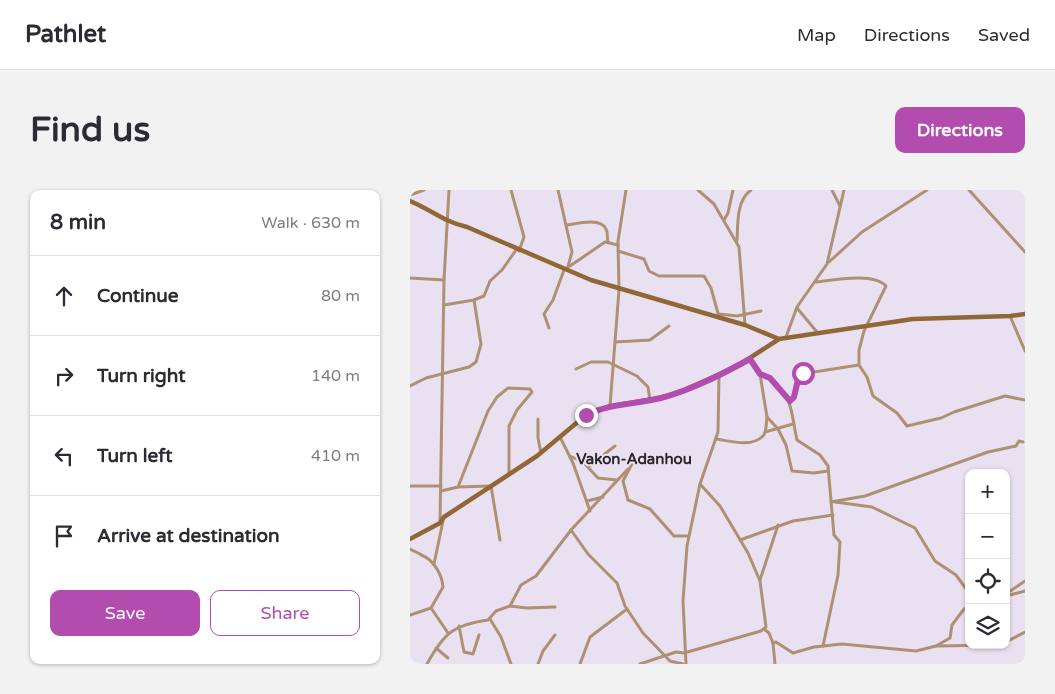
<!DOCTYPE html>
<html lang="en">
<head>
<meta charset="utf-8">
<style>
	:root { --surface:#fff; --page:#f2f2f3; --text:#2b2b33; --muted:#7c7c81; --line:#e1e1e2; --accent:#b34caf }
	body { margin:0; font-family:"Varela Round",sans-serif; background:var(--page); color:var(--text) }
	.controls { position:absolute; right:15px; bottom:15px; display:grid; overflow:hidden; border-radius:10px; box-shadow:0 1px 4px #0004 }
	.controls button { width:45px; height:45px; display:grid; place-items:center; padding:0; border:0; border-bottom:1px solid var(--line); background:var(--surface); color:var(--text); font:25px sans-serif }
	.stop { position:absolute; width:15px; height:15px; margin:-11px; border:4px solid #b34caf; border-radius:50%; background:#fff }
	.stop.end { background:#b34caf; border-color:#fff; box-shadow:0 1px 5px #0008 }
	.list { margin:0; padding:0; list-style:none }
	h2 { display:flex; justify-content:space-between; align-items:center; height:65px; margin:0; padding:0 20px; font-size:21px }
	h2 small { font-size:16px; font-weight:400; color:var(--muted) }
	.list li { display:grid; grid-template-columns:32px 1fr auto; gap:15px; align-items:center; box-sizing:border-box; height:80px; padding:0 20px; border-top:1px solid var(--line) }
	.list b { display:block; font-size:19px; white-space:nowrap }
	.list em { font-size:16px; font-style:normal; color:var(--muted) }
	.actions { display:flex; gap:10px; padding:15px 20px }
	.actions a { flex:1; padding:11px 0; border:1px solid var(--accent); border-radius:10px; text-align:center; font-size:18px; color:var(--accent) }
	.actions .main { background:var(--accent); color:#fff }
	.icon { flex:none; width:28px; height:28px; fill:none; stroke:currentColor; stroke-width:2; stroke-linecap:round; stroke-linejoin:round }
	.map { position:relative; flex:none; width:615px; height:474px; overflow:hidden; border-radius:10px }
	header { display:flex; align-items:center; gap:30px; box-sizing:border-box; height:70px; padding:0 25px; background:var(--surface); border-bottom:1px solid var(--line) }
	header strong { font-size:24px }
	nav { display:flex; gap:28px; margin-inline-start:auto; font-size:18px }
	.intro { display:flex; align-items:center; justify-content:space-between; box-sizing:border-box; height:120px; padding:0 30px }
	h1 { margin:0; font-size:35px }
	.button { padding:12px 22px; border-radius:10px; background:var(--accent); color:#fff; font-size:18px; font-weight:700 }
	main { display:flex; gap:30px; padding:0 30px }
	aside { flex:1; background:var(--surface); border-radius:10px; box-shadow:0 1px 4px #0004 }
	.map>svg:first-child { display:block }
</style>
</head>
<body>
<header>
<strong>Pathlet</strong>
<nav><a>Map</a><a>Directions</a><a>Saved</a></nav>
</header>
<div class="intro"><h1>Find us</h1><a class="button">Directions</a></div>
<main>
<aside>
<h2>8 min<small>Walk · 630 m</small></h2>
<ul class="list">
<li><svg class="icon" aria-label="ahead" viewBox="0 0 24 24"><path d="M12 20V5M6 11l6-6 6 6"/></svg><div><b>Continue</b></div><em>80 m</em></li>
<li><svg class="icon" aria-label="right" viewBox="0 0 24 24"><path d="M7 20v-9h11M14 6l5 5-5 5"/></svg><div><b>Turn right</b></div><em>140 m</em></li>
<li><svg class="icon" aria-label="left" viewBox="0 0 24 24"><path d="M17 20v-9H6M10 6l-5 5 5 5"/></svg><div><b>Turn left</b></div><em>410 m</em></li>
<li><svg class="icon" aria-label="arrive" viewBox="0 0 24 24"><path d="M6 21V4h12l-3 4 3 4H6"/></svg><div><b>Arrive at destination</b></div></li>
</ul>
<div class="actions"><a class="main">Save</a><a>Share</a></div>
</aside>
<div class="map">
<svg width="615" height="474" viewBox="0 0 615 474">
	<rect width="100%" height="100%" fill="#e9e1f1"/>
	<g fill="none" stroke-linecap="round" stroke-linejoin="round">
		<g stroke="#ae9172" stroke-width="3">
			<polyline points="101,0 114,47 109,61"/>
			<polyline points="148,0 162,62 157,80"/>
			<polyline points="288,0 304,14 329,57 335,135"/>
			<polyline points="422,0 430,16"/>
			<polyline points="559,0 615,62"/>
			<polyline points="0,5 14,0"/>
			<polyline points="314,30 318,23 323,0"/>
			<path d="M157 35C165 34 191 27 196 39 198 43 197 48 198 52"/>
			<path d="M327 51C328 34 326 11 341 0"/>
			<polyline points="208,61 234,69 239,81 249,86 294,86 301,98 309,127"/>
			<polyline points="419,72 452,42 517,0"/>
			<polyline points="160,76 195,52 208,55"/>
			<polyline points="0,88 34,90"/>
			<path d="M405 92C423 90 464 82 476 96L454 141 449 160V175"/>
			<polyline points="34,115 64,110 74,106 80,91 92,80 106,60"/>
			<polyline points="387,118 407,142"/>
			<polyline points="309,124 327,126 351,121"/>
			<polyline points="600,126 615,161"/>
			<polyline points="139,138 134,124 143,110 154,80"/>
			<polyline points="376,147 387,117 417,74 434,0"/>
			<polyline points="205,152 240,150 259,136"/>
			<path d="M340 169C343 174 347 182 352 185 356 187 359 186 363 190 384 210 381 224 387 250L410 265 418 276 424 345 430 352 428 385 413 456"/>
			<polyline points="166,179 181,172 198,172 227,186 238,197 240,210"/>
			<polyline points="350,184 357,227 368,239 376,255 382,281 404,283 418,281"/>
			<polyline points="0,196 16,188 59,177 66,172 71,154 64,110"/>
			<polyline points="380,211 384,209 391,184 449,175 457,187 463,206 487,223 497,236 531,228 544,222 595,206 615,210"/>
			<polyline points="200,216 209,100 208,51 216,0"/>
			<polyline points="128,229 128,248 131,263"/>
			<polyline points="355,242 383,234"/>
			<polyline points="150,247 163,273 180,321"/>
			<path d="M306 249C320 251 341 258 353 246 357 242 356 232 357 227"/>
			<polyline points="160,266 173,272 188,288 207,290"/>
			<polyline points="224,270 213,291 218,310 240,319 264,346 278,346"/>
			<polyline points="178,277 205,256"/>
			<polyline points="0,296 31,296"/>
			<polyline points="48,297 78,221 87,207 98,198 120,199 122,202 107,220 99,236 99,284"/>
			<polyline points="31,301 48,297 81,296 90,350"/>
			<polyline points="177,311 193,307"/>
			<polyline points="421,312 455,306 578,262 606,256 609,251 613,252"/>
			<polyline points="425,312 462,317 505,338 525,371 546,385 559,403"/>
			<polyline points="30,332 34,90 39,0"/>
			<polyline points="161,340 178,364 207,393 215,416 233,443 260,471 273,474"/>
			<polyline points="330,350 383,331 423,325"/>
			<polyline points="0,359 12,365"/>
			<polyline points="24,374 33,331"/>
			<polyline points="350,390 368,335"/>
			<polyline points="596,404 615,391"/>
			<polyline points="596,406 615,401"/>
			<polyline points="100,416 117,418 145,417"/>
			<polyline points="21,418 38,443"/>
			<path d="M0 425 21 418 33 397C32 384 23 369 11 365"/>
			<polyline points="80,429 91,447 101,474"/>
			<polyline points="49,436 54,462 63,464 69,445"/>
			<polyline points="354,439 359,443 363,453"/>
			<polyline points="596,452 615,442"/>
			<polyline points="527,456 585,455"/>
			<polyline points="26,458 38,468"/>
			<path d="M17 474C34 443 43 435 78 430L86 421 100 416 111 395 126 386 161 340 218 279"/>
			<polyline points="128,474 133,461 145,445"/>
			<polyline points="170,474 180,447 217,419"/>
			<polyline points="230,474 266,462 274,463 351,441 356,437 350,391 338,363 310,316 290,294"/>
			<polyline points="276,474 273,411 277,356 290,294 308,242 309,185"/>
			<polyline points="365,474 363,453 366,452 383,463 404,457 432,454 506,461 526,456 540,448 542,435 554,419 559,418"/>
		</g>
		<g stroke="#926737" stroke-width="4.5">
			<path d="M0 11C22 20 34 32 57 37L181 90 335 135 369 149"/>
			<polyline points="0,349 30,333 34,327 127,266 176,225 200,216 251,208 276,199 326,177 369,149 503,129 600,126 615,124"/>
		</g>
	</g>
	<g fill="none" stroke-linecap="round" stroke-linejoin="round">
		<path stroke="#b34caf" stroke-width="6" d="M176 225C199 214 226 214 251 208 282 200 312 184 340 169L350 184 360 188 380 211 384 207 389 185 393 183"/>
	</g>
	<g text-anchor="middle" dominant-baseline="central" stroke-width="4" stroke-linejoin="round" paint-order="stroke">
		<g font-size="15" font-weight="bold" fill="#29262b" stroke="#e9e1f1">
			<text x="224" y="269">Vakon-Adanhou</text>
		</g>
	</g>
</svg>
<div class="controls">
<button>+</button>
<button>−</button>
<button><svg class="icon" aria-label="locate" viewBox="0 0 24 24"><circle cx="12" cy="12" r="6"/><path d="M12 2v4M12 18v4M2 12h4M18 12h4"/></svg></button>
<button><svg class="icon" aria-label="layers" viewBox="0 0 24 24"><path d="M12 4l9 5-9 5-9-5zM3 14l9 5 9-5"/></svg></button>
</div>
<div class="stop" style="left:393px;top:183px"></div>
<div class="stop end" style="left:176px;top:225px"></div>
</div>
</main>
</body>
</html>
